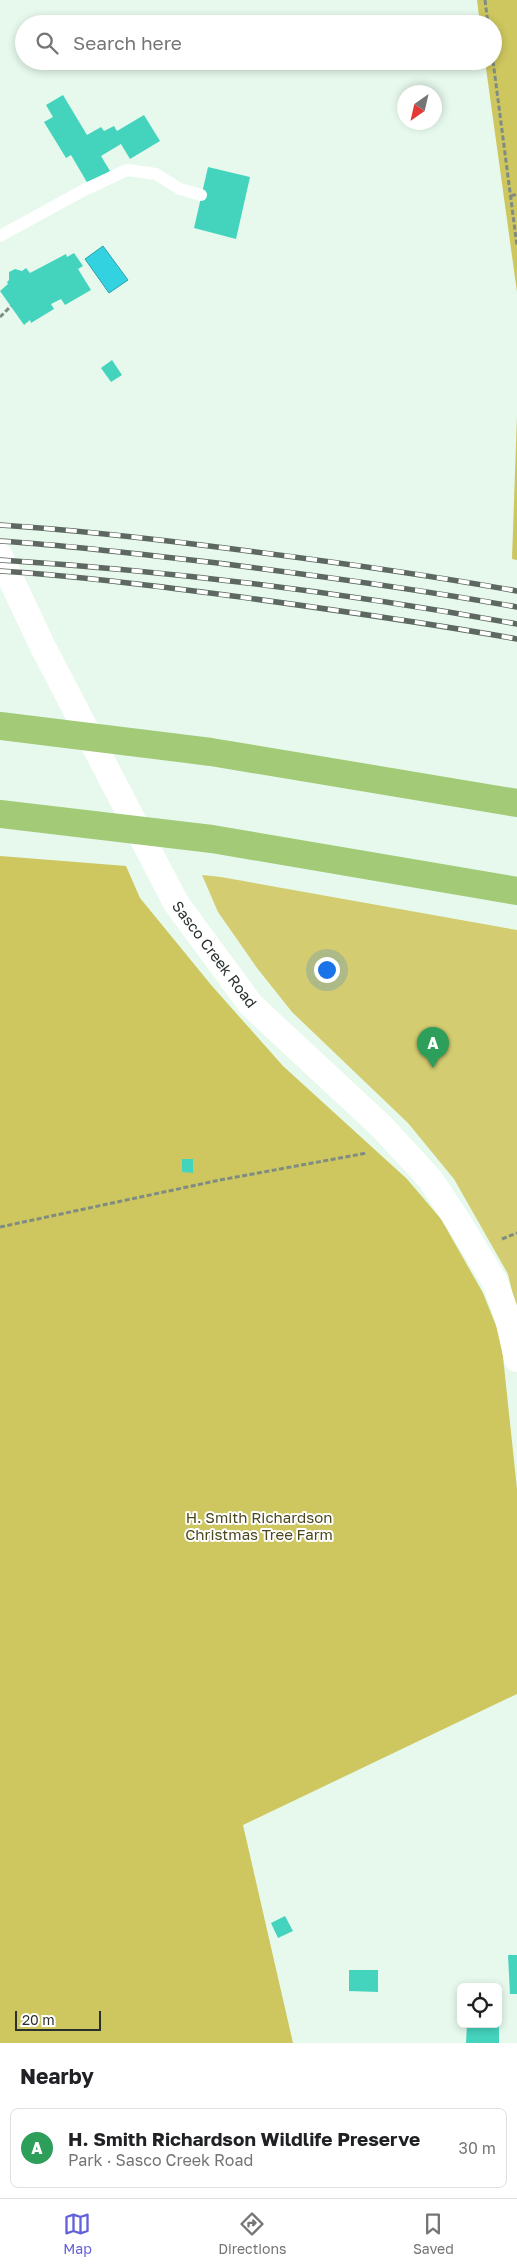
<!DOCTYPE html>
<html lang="en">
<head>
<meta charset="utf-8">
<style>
	:root { --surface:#fff; --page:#f6f6f6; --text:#202124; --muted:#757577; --line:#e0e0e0; --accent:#6361da }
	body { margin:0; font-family:"Golos Text",sans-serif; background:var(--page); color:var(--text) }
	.controls { position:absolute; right:15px; bottom:15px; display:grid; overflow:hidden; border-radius:8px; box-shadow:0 2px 8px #0003 }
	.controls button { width:45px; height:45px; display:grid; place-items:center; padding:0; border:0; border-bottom:1px solid var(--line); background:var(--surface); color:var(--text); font:25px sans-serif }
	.compass { position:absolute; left:397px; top:85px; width:45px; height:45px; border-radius:50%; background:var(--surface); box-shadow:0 2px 8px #0003; rotate:214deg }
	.scale { position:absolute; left:15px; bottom:12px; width:86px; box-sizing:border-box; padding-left:5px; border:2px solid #2a312c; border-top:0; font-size:14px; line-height:18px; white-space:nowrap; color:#2a312c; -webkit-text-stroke:4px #fff; paint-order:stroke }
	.you { position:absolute; left:326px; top:969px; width:18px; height:18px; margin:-12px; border:4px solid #fff; border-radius:50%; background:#1a73e8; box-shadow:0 0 0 8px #1a73e833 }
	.badge { display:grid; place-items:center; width:32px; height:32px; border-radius:50%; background:var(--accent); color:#fff; font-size:16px; font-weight:700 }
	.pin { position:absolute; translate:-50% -41px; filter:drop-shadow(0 1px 2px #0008) }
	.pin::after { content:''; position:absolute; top:26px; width:18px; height:15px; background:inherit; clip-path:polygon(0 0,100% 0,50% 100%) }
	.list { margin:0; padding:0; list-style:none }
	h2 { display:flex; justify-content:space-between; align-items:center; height:65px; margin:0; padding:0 20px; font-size:21px }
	h2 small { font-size:16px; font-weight:400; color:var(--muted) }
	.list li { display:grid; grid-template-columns:32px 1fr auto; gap:15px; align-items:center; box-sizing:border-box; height:80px; margin:0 10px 10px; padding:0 10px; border:1px solid var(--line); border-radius:8px }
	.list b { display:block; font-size:19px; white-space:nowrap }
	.list p { margin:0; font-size:16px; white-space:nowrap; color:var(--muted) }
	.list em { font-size:16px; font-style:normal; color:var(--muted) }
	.icon { flex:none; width:28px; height:28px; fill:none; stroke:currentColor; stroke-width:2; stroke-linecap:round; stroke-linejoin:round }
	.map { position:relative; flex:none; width:517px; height:2043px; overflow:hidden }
	.search { position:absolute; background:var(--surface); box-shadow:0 2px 8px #0003; left:15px; right:15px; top:15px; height:55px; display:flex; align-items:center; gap:12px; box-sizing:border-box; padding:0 18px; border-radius:28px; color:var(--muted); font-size:19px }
	.sheet { height:155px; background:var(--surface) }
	nav { display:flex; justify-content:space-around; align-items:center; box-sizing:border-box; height:70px; border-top:1px solid var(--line); background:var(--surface); font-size:14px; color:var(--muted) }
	nav a { display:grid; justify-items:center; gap:2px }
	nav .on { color:var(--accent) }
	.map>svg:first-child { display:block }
</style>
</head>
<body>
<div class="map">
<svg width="517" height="2043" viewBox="0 0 517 2043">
	<rect width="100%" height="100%" fill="#e6f9ec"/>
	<polygon fill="#d3cc70" points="202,875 221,877 517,930 517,1313 508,1274 454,1179 408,1123 292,1012 257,968 218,912"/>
	<g fill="#cec65f">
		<polygon points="477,0 517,0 517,292 485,61 493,61 493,24 480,24"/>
		<polygon points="517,416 517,560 512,559"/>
		<polygon points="0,856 126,866 140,898 212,986 283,1066 407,1179 441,1219 483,1293 501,1338 517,1489 517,1694 243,1825 293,2043 0,2043"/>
	</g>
	<polygon fill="#32d2e1" stroke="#30a2ab" points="103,246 128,280 109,293 85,259"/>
	<g fill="#44d4bd">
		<polygon points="63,95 87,135 101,127 104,131 114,126 117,131 144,115 160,141 130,159 121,144 101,156 110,171 88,184 71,155 66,158 44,122 53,117 46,105"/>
		<polygon points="208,167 250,177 236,239 194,228"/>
		<polygon points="74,253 83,266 78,269 91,290 65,305 61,299 51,304 54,309 31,323 30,320 24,325 0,291 8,284 7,282 9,280 9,272 15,269 22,271 26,268 30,273 66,254 67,257"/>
		<polygon points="112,360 122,375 111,382 101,368"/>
		<polygon points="182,1159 193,1159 193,1173 182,1172"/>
		<polygon points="285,1916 293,1931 278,1938 271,1923"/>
		<polygon points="508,1955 517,1955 517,1994 510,1994"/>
		<polygon points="349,1970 378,1970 378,1992 349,1991"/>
		<polygon points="467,2024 499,2024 499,2043 466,2043"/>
	</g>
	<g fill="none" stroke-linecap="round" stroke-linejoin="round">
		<g stroke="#7f8c83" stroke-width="3" stroke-dasharray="5 2.5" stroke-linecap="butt">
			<polyline points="485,0 488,24"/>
			<polyline points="493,61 517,246"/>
			<polyline points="511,196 517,194"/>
			<polyline points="0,317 11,306"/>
			<polyline points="0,1227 220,1180 367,1153"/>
			<polyline points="502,1239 517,1233"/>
		</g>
		<polyline stroke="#fff" stroke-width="12" points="0,236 84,190 127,170 156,174 180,189 201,195"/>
		<polyline stroke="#fff" stroke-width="26" points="0,556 43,647 176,903 251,1005 381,1126 430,1179 458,1221 495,1282 508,1319 517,1359"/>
		<g stroke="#a2ca77" stroke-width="28">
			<polyline points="0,726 211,752 517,803"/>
			<polyline points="0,814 212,839 517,891"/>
		</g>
		<g stroke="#5d6860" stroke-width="5.5">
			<g id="rail">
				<path d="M0 525C78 530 155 539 233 549 328 561 423 574 517 591"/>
				<path d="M0 541C78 546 155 556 233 565 328 577 423 590 517 607"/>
				<path d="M0 560C173 571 346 593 517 624"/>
				<path d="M0 571C78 576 155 586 233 596 328 609 423 622 517 639"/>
			</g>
		</g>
		<use href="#rail" stroke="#fff" stroke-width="4" stroke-dasharray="11" stroke-linecap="butt"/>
	</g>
	<g text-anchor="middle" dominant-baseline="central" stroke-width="4" stroke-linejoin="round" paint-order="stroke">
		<g font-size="15" fill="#2a312c" stroke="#fff">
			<text transform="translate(215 954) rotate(53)">Sasco Creek Road</text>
		</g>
		<g font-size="15" fill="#4b481d" stroke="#fff">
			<text x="259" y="1517">H. Smith Richardson<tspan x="259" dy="17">Christmas Tree Farm</tspan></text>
		</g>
	</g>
</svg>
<div class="controls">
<button><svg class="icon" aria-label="locate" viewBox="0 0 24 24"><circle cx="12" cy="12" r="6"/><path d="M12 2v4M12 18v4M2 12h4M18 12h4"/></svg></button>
</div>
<svg class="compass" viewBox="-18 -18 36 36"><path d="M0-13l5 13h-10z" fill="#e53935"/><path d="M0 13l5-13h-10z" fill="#757577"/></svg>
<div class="scale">20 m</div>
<div class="you"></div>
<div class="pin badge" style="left:433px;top:1068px;background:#2e9e5b">A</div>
<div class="search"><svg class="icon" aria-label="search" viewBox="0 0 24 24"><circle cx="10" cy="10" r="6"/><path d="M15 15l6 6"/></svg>Search here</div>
</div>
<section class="sheet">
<h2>Nearby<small></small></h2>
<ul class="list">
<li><span class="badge" style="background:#2e9e5b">A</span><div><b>H. Smith Richardson Wildlife Preserve</b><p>Park · Sasco Creek Road</p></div><em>30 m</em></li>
</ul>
</section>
<nav>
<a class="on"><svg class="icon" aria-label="map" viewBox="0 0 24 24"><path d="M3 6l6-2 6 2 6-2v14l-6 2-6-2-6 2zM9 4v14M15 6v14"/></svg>Map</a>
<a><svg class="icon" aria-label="directions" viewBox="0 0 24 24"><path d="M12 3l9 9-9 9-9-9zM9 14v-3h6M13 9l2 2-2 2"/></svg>Directions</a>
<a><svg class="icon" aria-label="saved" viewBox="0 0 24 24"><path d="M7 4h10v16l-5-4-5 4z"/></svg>Saved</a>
</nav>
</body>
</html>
